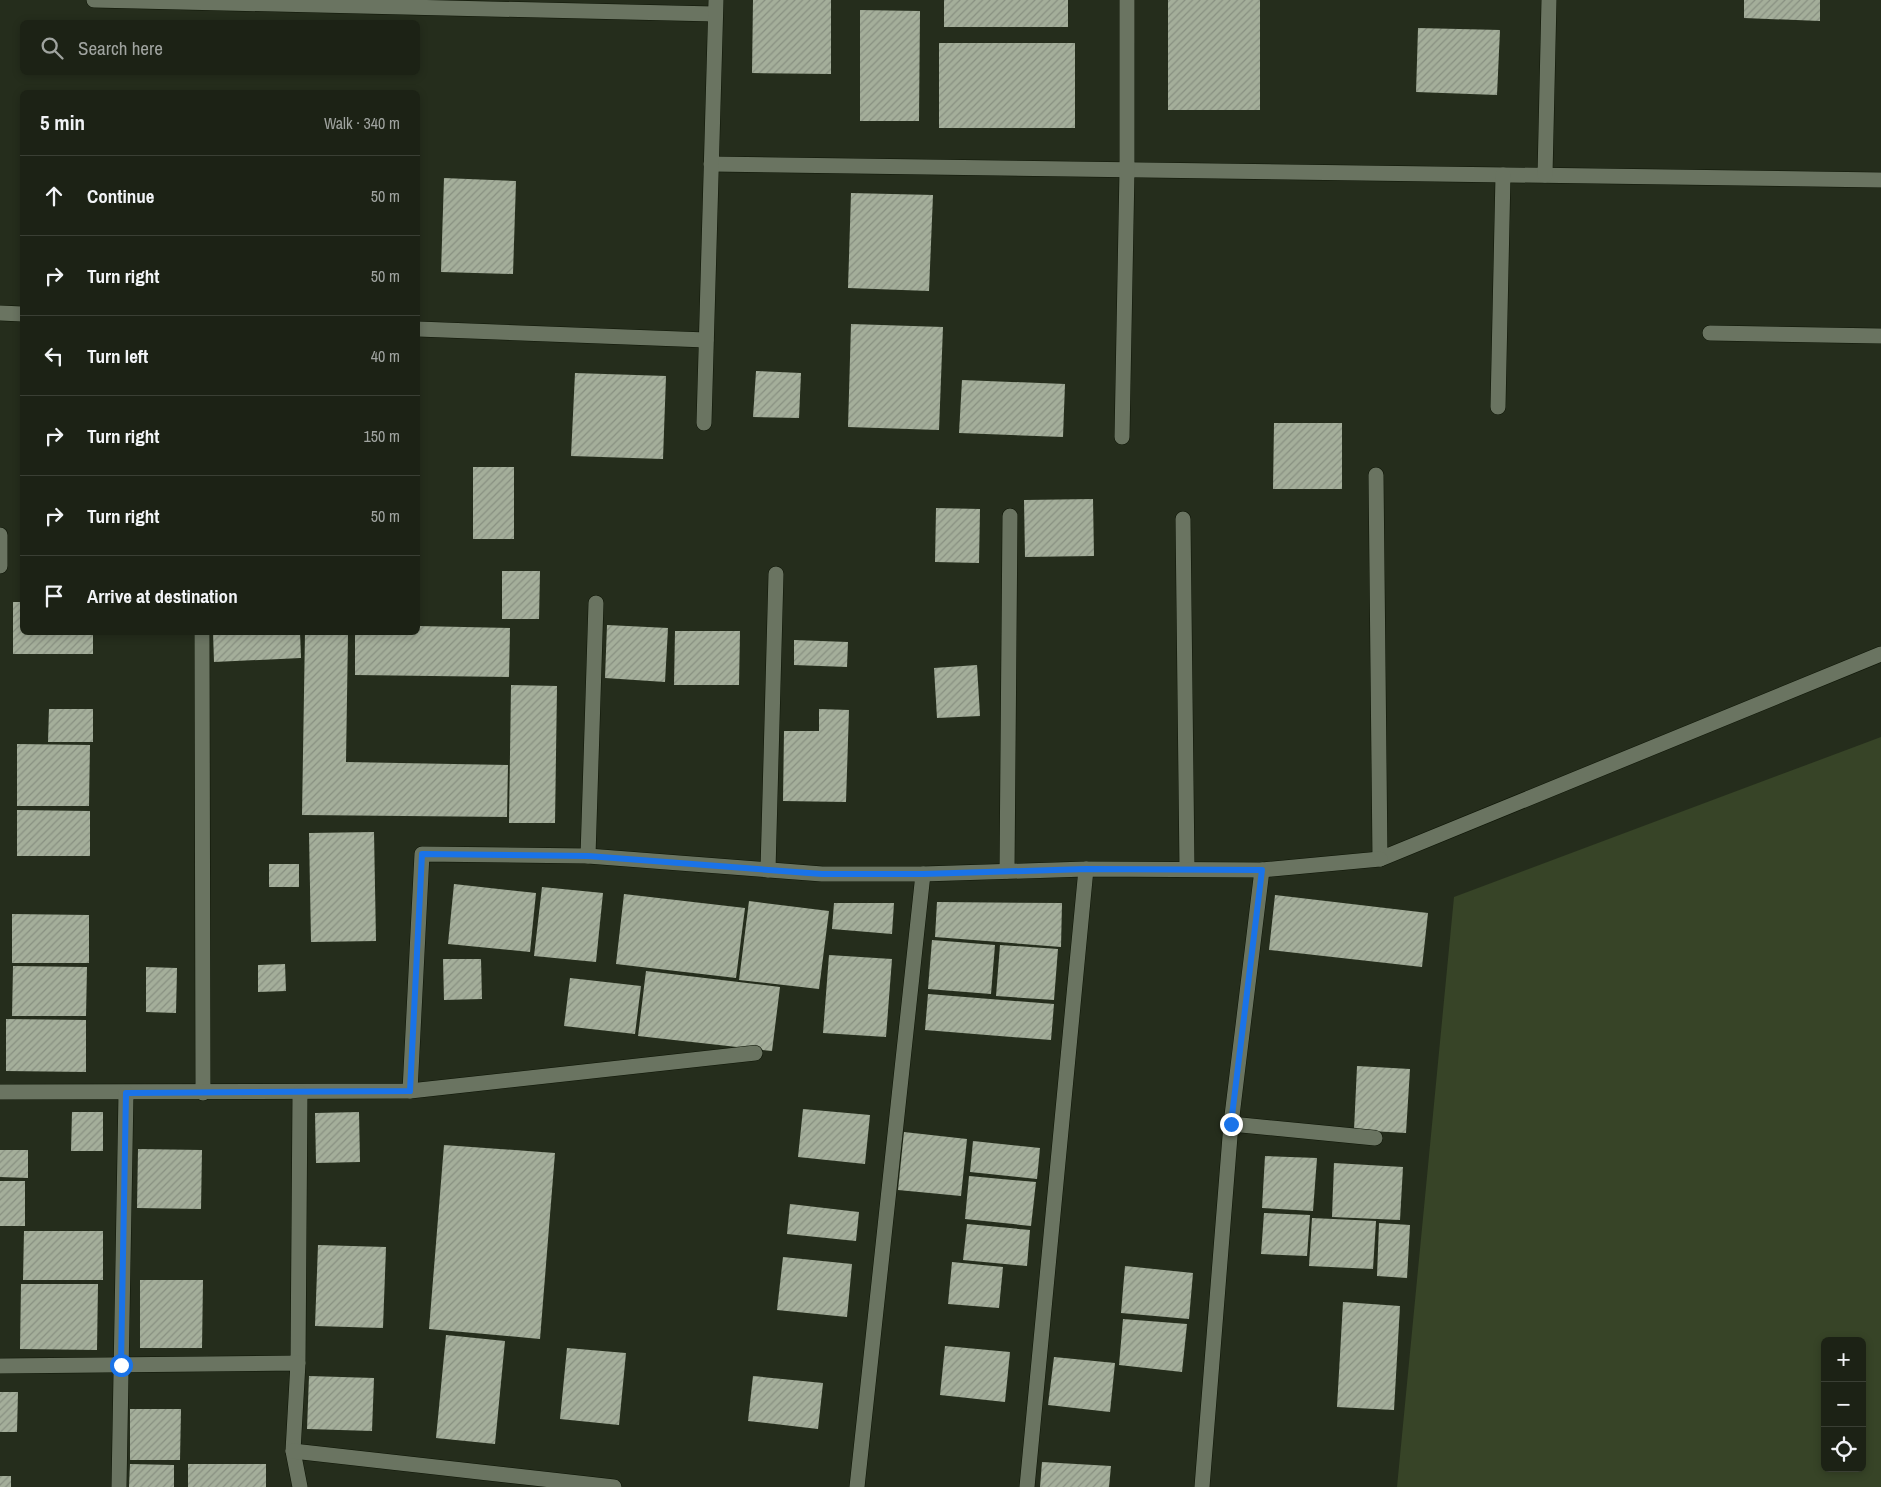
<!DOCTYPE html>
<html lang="en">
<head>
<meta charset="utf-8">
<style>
	:root { --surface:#1c2215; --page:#252a1e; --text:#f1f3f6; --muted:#a0a4a0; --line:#3a3f34 }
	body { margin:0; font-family:"Archivo Narrow",sans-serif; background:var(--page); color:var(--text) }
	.controls { position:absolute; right:15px; bottom:15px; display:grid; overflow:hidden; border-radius:8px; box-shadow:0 2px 8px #0003 }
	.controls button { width:45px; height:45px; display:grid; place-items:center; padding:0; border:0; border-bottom:1px solid var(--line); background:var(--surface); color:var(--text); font:25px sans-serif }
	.stop { position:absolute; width:15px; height:15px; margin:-11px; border:4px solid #1a73e8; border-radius:50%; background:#fff }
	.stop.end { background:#1a73e8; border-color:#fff; box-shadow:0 1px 5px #0008 }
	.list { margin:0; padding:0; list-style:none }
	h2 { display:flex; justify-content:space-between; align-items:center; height:65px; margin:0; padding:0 20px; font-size:21px }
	h2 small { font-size:16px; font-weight:400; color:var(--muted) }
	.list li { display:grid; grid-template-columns:32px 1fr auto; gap:15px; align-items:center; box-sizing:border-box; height:80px; padding:0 20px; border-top:1px solid var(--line) }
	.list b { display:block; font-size:19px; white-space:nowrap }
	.list em { font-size:16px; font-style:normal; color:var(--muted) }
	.icon { flex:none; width:28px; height:28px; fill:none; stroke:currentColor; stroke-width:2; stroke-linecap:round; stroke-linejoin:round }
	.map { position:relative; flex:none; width:1881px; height:1487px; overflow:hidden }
	.search { position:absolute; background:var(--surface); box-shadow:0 2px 8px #0003; left:20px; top:20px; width:400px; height:55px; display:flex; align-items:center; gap:12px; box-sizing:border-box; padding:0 18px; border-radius:8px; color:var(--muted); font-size:19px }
	.panel { position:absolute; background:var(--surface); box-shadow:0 2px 8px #0003; left:20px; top:90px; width:400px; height:545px; border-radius:8px }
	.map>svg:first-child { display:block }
</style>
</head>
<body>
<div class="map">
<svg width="1881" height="1487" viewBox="0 0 1881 1487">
	<defs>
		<pattern id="building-hatch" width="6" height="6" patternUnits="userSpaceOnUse" patternTransform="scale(1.25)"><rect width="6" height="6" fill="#a4ae9a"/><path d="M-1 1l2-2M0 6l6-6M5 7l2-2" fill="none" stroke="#889081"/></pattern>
	</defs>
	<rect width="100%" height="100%" fill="#252d1c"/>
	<path fill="#374427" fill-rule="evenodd" d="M1881 737V1487H1397L1454 897ZM1825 1341H1862V1468H1825Z"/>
	<g fill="url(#building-hatch)">
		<polygon points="753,0 831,0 831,74 752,73"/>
		<rect x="944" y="0" width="124" height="27"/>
		<rect x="1168" y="0" width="92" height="110"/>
		<polygon points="1744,0 1820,0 1820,21 1744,18"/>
		<polygon points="860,10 920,11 919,121 860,121"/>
		<polygon points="1418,28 1500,30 1497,95 1416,92"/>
		<rect x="939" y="43" width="136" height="85"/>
		<polygon points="444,178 516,181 513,274 441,272"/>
		<polygon points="851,193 933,195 929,291 848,288"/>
		<polygon points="851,324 943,327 939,430 848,427"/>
		<polygon points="756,371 801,373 799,418 753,417"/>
		<polygon points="575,373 666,376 663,459 571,456"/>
		<polygon points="962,380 1065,384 1063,437 959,433"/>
		<polygon points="1274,423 1342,423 1342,489 1273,489"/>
		<rect x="473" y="467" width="41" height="72"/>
		<polygon points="1093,499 1094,556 1025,557 1024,500"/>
		<polygon points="936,508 980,509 979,563 935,562"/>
		<polygon points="502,571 540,571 539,619 502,619"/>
		<polygon points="13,602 22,602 22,632 93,632 93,654 13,654"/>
		<polygon points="607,625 668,628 665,682 605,678"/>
		<polygon points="418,626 510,628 509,677 355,675 355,632 418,632"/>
		<polygon points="675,631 740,631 739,685 674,685"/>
		<polygon points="213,632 300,632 301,658 214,662"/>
		<polygon points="305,632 348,632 346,762 508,765 507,817 302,815"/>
		<polygon points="794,640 848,642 847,667 794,665"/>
		<polygon points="977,665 980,716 937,718 934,668"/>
		<polygon points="511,685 557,686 555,823 509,823"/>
		<polygon points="49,709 93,709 93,742 48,742"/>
		<polygon points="819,709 849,710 846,802 783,801 784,731 819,731"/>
		<polygon points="17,744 90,745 89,806 17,806"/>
		<polygon points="17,810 90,811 90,856 17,856"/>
		<polygon points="374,832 376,941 311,942 309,833"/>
		<rect x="269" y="864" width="30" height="23"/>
		<polygon points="454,884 536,893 530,952 448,944"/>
		<polygon points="542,887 603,893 596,962 534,956"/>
		<polygon points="624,894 745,908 736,978 616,964"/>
		<polygon points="1275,895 1428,913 1422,967 1269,950"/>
		<polygon points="749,901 829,911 819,989 739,980"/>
		<polygon points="937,902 1062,903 1061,947 935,937"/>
		<polygon points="834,903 894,903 892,934 832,929"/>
		<polygon points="12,914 89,915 89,963 12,963"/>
		<polygon points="932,940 995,945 991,994 928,989"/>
		<polygon points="1000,945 1058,949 1054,1000 996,996"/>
		<polygon points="829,955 892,959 886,1037 823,1033"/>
		<polygon points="443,959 481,959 482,999 444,1000"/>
		<polygon points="285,964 286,991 258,992 258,965"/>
		<polygon points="13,966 87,967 86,1016 12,1016"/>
		<polygon points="146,967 177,968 176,1013 146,1012"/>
		<polygon points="646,971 780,987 772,1051 638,1036"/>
		<polygon points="570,978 641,986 635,1034 564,1026"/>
		<polygon points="928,994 1054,1004 1051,1040 925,1030"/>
		<polygon points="6,1019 86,1020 86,1072 6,1071"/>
		<polygon points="1357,1066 1410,1069 1406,1133 1354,1130"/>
		<polygon points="803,1109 870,1115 865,1164 798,1157"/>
		<polygon points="72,1112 103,1112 103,1151 71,1151"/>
		<polygon points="359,1112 360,1162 316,1163 315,1113"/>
		<polygon points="904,1132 967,1139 961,1196 898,1190"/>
		<polygon points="973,1141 1040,1148 1037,1179 970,1172"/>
		<polygon points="444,1145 555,1153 540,1339 429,1329"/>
		<polygon points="138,1149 202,1150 201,1209 137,1208"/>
		<polygon points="0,1150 28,1150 28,1178 0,1177"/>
		<polygon points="1265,1156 1317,1158 1313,1211 1262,1208"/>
		<polygon points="1334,1163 1403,1167 1400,1220 1332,1217"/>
		<polygon points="969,1176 1036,1182 1031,1226 965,1219"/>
		<rect x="0" y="1181" width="25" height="45"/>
		<polygon points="790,1204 859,1212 856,1241 787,1234"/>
		<polygon points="1264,1213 1310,1215 1307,1256 1261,1254"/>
		<polygon points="1312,1218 1376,1221 1373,1269 1309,1266"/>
		<polygon points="1379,1223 1410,1225 1407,1278 1377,1276"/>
		<polygon points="967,1224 1030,1230 1027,1266 963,1260"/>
		<polygon points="24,1231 103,1231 103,1280 23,1280"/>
		<polygon points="318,1245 386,1247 383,1328 315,1326"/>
		<polygon points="783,1257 852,1264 847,1317 777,1310"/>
		<polygon points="952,1262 1003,1267 999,1308 948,1304"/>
		<polygon points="1125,1266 1193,1273 1189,1319 1121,1313"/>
		<polygon points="140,1280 203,1280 202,1348 140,1348"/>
		<polygon points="21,1284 98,1284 97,1350 20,1349"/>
		<polygon points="1343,1302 1400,1306 1394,1410 1337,1407"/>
		<polygon points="1123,1319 1187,1324 1182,1372 1119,1365"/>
		<polygon points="446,1335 505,1341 495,1444 436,1438"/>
		<polygon points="945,1346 1010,1352 1005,1402 940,1395"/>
		<polygon points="567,1348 626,1353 619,1425 560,1419"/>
		<polygon points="1054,1357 1115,1363 1110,1412 1048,1405"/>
		<polygon points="309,1376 374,1378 372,1431 307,1429"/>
		<polygon points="753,1376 823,1383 818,1429 748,1421"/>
		<polygon points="0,1392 18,1392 17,1432 0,1432"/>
		<polygon points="130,1409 181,1409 180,1460 130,1460"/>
		<polygon points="1042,1462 1111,1466 1109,1487 1040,1487"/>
		<polygon points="130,1464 174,1465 174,1487 129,1487"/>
		<rect x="188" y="1464" width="78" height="23"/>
		<rect x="0" y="1476" width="11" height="11"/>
	</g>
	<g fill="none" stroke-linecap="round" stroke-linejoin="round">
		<g stroke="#0e1506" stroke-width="16">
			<g id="lane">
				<polyline points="94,0 715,14"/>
				<polyline points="711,164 1881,180"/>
				<polyline points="1545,175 1549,0"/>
				<polyline points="0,313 22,314"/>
				<polyline points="418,329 706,340"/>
				<polyline points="1498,407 1503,175"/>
				<polyline points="704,423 716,0"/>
				<polyline points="1122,437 1127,170 1127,0"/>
			</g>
		</g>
		<g stroke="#0e1506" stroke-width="16">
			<g id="street">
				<polyline points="1710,333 1881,336"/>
				<polyline points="1376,475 1380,859 1881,654"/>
				<polyline points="1183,519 1187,869"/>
				<polyline points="0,566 0,535"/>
				<polyline points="202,632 203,1093"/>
				<polyline points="588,856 596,603"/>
				<polyline points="768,870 776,574"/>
				<polyline points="1007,871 1010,516"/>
				<polyline points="410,1091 755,1053"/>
				<polyline points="0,1092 410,1091 422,854 588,856 822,874 923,874 1086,869 1262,870 1380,859"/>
				<polyline points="1231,1124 1375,1138"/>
				<polyline points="298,1363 300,1093"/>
				<polyline points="0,1366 298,1363 293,1451 300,1487"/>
				<polyline points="293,1451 614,1487"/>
				<polyline points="119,1487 126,1093"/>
				<polyline points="857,1487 923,874"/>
				<polyline points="1027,1487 1086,869"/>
				<polyline points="1202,1487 1231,1124 1262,870"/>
			</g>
		</g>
		<use href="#lane" stroke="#6a7461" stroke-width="15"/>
		<use href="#street" stroke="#6a7461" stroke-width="15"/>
	</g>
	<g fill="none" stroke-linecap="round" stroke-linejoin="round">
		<polyline stroke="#1a73e8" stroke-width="6" points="121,1365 126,1093 410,1091 422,854 588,856 822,874 923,874 1086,869 1262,870 1231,1124"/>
	</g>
</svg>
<div class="controls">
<button>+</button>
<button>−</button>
<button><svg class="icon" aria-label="locate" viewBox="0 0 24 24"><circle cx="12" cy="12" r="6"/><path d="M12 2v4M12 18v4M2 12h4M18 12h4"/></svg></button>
</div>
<div class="stop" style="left:121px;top:1365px"></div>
<div class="stop end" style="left:1231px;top:1124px"></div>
<div class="search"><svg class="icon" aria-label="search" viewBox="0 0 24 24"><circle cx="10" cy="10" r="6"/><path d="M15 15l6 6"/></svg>Search here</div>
<section class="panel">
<h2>5 min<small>Walk · 340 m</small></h2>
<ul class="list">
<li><svg class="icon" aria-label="ahead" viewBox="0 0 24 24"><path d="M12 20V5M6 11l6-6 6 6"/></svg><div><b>Continue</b></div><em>50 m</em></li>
<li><svg class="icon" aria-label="right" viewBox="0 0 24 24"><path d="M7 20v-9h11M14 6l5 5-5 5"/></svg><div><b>Turn right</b></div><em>50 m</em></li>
<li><svg class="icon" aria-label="left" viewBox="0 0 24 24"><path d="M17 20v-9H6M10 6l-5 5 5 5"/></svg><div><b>Turn left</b></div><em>40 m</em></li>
<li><svg class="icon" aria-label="right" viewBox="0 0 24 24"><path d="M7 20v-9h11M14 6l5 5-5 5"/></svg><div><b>Turn right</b></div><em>150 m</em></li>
<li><svg class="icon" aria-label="right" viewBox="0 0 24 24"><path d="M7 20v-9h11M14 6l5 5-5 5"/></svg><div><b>Turn right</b></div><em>50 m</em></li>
<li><svg class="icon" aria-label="arrive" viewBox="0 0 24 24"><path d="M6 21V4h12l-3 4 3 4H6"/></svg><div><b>Arrive at destination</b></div></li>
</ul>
</section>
</div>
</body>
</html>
